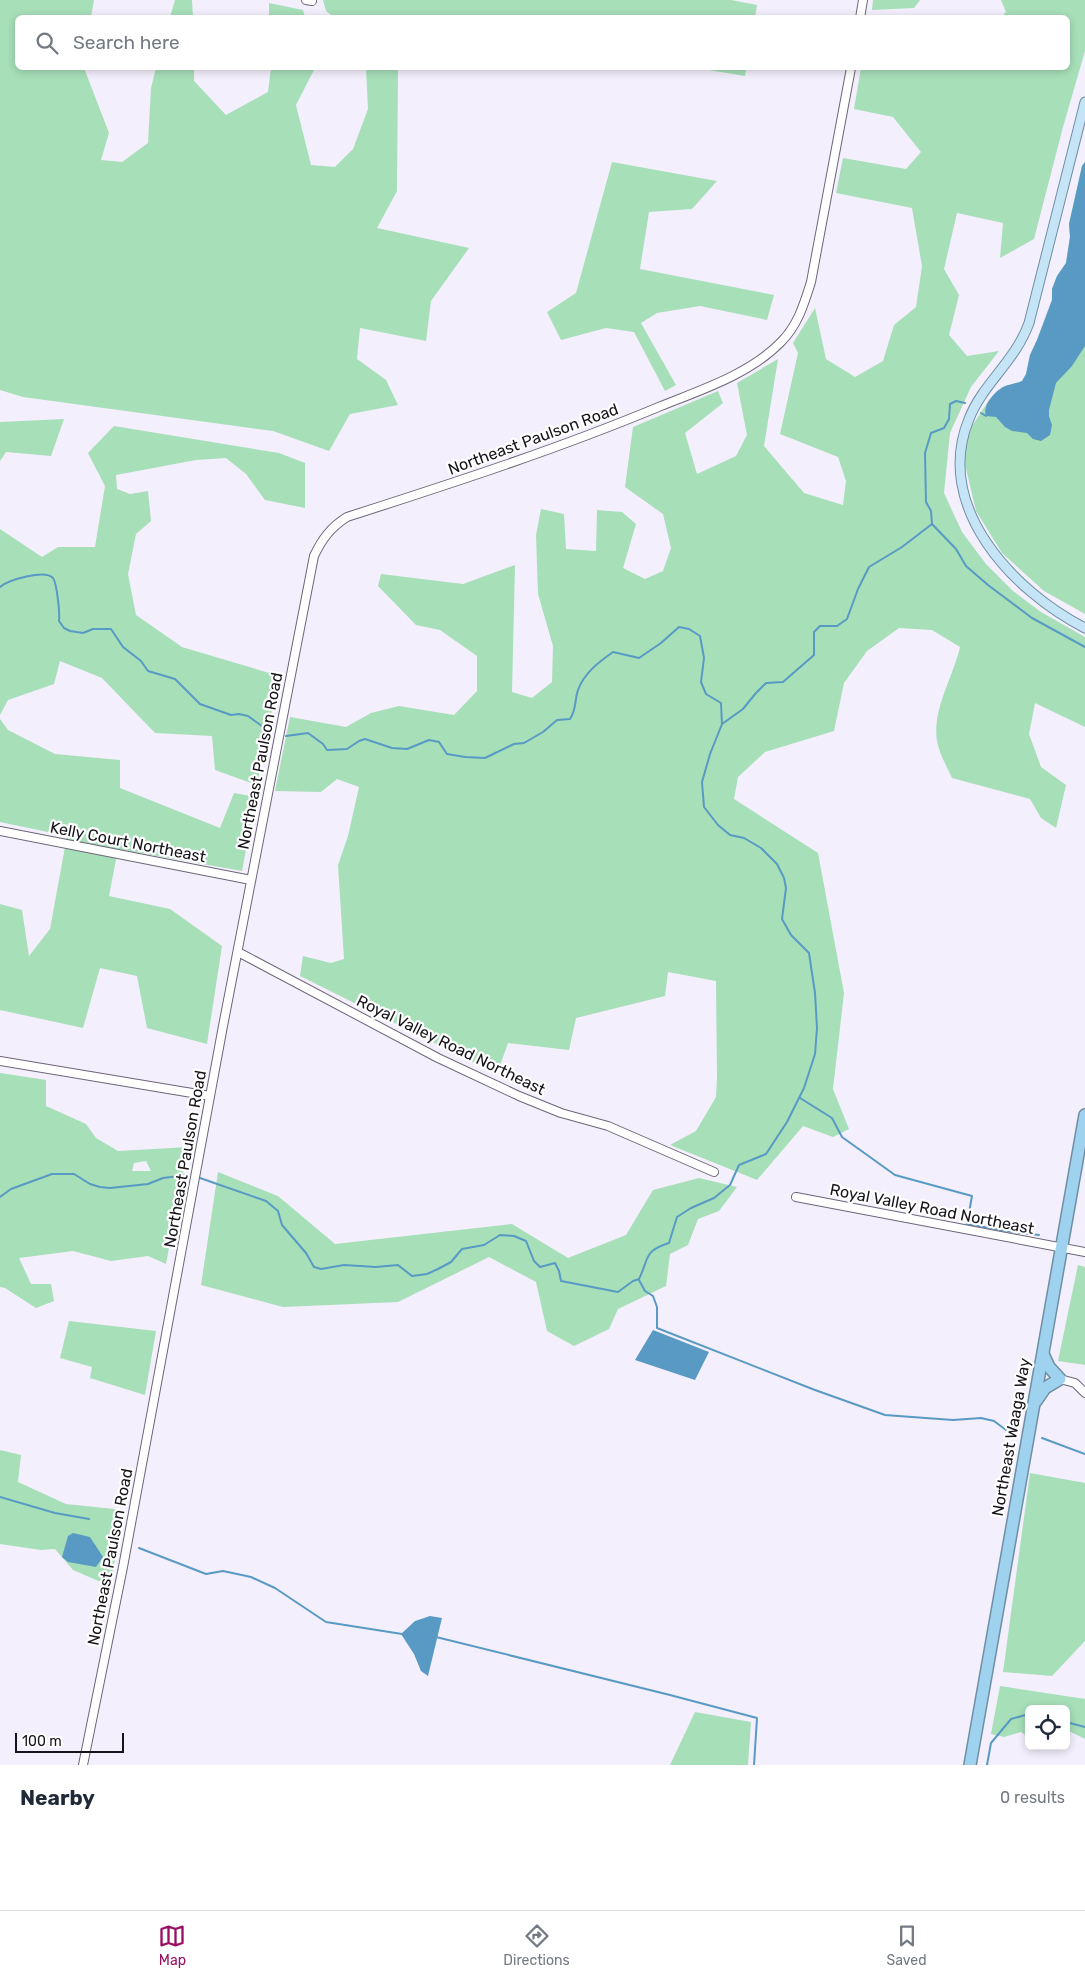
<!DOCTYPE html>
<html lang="en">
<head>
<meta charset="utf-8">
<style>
	:root { --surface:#fff; --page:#f6f6f7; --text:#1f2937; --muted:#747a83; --line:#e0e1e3; --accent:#991063 }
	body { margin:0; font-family:Rubik,sans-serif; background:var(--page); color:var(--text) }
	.controls { position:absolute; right:15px; bottom:15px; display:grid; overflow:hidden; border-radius:8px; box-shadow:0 2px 8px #0003 }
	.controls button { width:45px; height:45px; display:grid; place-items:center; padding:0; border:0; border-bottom:1px solid var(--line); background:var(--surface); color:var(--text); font:25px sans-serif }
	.scale { position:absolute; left:15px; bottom:12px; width:109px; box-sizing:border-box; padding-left:5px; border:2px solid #16131a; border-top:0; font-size:14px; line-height:18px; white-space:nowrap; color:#16131a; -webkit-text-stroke:4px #fff; paint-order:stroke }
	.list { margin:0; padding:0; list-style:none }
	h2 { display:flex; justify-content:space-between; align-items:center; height:65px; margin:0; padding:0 20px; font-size:21px }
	h2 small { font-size:16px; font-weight:400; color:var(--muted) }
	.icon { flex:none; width:28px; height:28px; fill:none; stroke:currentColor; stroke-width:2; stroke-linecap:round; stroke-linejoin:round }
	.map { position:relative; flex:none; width:1085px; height:1765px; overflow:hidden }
	.search { position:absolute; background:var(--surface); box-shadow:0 2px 8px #0003; left:15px; right:15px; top:15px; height:55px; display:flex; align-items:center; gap:12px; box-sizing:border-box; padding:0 18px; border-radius:8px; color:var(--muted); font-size:19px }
	.sheet { height:145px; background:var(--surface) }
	nav { display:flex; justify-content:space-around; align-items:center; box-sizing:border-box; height:70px; border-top:1px solid var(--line); background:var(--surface); font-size:14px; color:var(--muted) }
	nav a { display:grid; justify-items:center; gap:2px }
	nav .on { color:var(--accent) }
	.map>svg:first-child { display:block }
</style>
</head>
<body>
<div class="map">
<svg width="1085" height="1765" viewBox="0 0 1085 1765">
	<rect width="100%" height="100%" fill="#f4effc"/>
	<g fill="#a7dfb9" fill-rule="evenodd">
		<polygon points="0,0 94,0 91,17 18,18 18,68 84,68 109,133 101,160 122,162 148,143 151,88 156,68 194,68 194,81 226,115 268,92 271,68 315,68 296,105 311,165 335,167 353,149 368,109 366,68 398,68 397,191 377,228 469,248 431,301 426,341 360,328 357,359 386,380 398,405 350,414 329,451 273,431 23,397 0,390"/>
		<polygon points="175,0 192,0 193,17 170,17"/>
		<polygon points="323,0 731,0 757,5 755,18 335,18 326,11"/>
		<polygon points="873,0 920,0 914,8 872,10"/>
		<path d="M1001 0H1085V51L1063 127 1034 239 1000 258 1003 223 957 213 944 269 959 295 949 335 967 356 999 351 971 387 950 433 944 493 962 532 986 564 1013 591 1041 612 1085 637V727L1035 703 1029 734 1041 767 1066 785 1056 828 1041 818 1030 799 952 778C947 767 939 753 937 741 932 709 953 678 960 647L932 630 899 628 867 651 844 683 834 731 765 752 738 777 734 799 818 853 844 993 833 1089 849 1129 833 1137 803 1126 757 1180 670 1145 696 1131 716 1097 717 1078 716 981 668 972 665 996 576 1018 569 1050 508 1043 497 1074 300 976 303 956 331 963 344 959 338 865 348 836 359 787 337 779 321 792 275 791 290 717 346 727 371 713 399 706 454 715 477 691V656L440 630 416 625 378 586 381 574 463 584 515 565 512 692 532 698 552 682 553 646 538 594 536 535 541 509 564 514 566 549 596 551 597 510 622 512 636 524 623 568 645 579 663 571 671 548 663 514 625 487 633 427 718 391 723 403 685 433 697 474 736 456 747 435 737 383 778 359 764 446 804 493 843 505 846 481 838 457 780 434 798 353 793 343 815 308 826 359 855 377 883 361 894 325 916 307 922 266 912 208 836 193 843 158 906 169 921 152 893 117 854 109 861 68H1068V18L1001 17 1006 12Z"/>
		<polygon points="269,3 303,10 305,17 269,17"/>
		<polygon points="697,68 746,68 745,76"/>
		<polygon points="612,162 717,181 692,209 649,212 640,269 774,295 767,320 700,306 657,313 641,323 676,385 665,391 634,332 606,328 561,340 547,312 576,293"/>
		<polygon points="1085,162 1085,614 1044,591 1002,553 976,511 964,460 968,438 972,426 989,400 1003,387 1022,381 1026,374 1030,355 1037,340 1052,300 1052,289 1057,276 1066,263 1070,237 1069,224 1082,166"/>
		<polygon points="64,419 51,456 6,452 0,461 0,422"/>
		<polygon points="114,426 279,453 305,463 305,508 265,500 246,474 226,458 196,460 116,475 117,489 130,494 148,491 151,521 136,534 128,574 136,615 182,647 279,676 257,785 215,770 212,736 155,733 102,678 60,661 54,684 8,700 0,715 0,529 42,557 58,547 95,547 105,486 88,453"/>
		<polygon points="0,719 8,730 55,754 120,760 120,788 220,828 234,793 256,797 242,871 118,849 109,896 170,909 222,946 207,1044 147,1028 137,976 100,968 83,1028 0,1010 0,904 22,910 29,956 50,929 67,836 0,822"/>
		<path d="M0 1073 46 1080V1106L86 1124 96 1138 118 1151 188 1147 166 1264 148 1256 111 1261 73 1251 19 1258 31 1284H51L54 1301 36 1308 5 1288 0 1287ZM146 1161 151 1171H132L134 1163Z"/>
		<polygon points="218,1172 278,1196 335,1244 512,1224 568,1258 626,1235 653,1190 699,1178 737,1187 719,1211 698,1219 688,1245 670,1254 666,1286 618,1309 609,1329 574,1346 547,1331 536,1282 489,1257 398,1302 283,1307 201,1285"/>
		<polygon points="1078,1265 1085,1267 1085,1365 1058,1361"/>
		<polygon points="69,1321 156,1331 145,1395 90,1378 92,1367 60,1358"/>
		<polygon points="0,1450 21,1455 18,1482 66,1504 124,1510 110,1586 73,1570 55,1549 41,1550 0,1544"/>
		<polygon points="1030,1473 1085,1483 1085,1641 1052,1676 1003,1672"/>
		<polygon points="1000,1686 1085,1699 1085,1739 1071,1732 1066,1732 1066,1709 1029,1709 1029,1738 1021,1732 1004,1737 991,1734"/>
		<polygon points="695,1712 751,1722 748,1765 670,1765"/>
	</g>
	<g fill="#599ac4">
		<path d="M1085 162V346L1072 366 1056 383 1049 410V416L1052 425 1050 435 1041 441 1033 439 1027 433 1012 431 1005 427 996 417 986 416C982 406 994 392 1003 387 1009 384 1016 384 1022 381L1026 374 1030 355 1037 340 1052 300V289L1057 276 1066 263 1070 237 1069 224 1082 166Z"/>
		<polygon points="653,1330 709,1352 695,1380 635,1360"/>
		<polygon points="73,1533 90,1537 103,1557 96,1567 68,1562 62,1557 68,1536"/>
		<polygon points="430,1616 442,1618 428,1676 421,1671 414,1654 401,1634 415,1621"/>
	</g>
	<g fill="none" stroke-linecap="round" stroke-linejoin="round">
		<g stroke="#599ac4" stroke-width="2">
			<polyline points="981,413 986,416"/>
			<polyline points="932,524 956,549 966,566 988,585 1032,618 1085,647"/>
			<polyline points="932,524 931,511 926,502 925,453 931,433 944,428 949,419 950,404 956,401 965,403"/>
			<path d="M0 587C8 580 45 569 53 578 57 583 60 615 59 621L64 628 70 631 83 633 93 629H111L123 647 141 661 148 671 175 679 200 704 231 715 239 714 248 716 270 732"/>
			<path d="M286 736 308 733 323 744 327 750 347 749 359 741 365 739 392 748 407 749 429 740 439 742 447 754 465 757 485 758 514 744 524 743 543 732 557 720 570 719C577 709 574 701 578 690 584 673 599 662 613 652L639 658 661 643 679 627 689 629 700 636 704 658 701 682 706 694 721 703 722 724"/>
			<polyline points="800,1098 832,1118 842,1137 895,1175 972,1196 967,1224 1012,1232 1039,1235"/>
			<path d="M200 1178 266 1201 278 1211 282 1225 306 1253 314 1267 321 1269 344 1265 376 1267 398 1265 412 1276 427 1274 438 1269 451 1262 462 1249 484 1245 500 1235 514 1236 526 1241 534 1261 540 1267 555 1263 559 1271 561 1281 618 1292 633 1281 639 1279C649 1259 643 1251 669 1243L677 1217 691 1208 714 1198 730 1185 739 1165 766 1154 787 1122 804 1088 815 1054 817 1028 815 993 809 953 791 935 782 919 786 888 784 878 777 864 761 848 744 838 730 835 718 825 704 807 702 782 710 754 722 724 743 709 756 693 766 683 783 682 814 655V632L820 626H837L847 619 858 589 869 567 902 547 932 524"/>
			<polyline points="0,1197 11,1189 52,1174 74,1174 90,1184 100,1187 110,1188 148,1184 163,1178 188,1175"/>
			<polyline points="639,1280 645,1291 653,1296 657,1307 657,1328 815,1390 885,1415 953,1420 981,1418 994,1421 1006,1430"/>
			<polyline points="1042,1438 1085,1454"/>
			<polyline points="0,1497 55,1513 89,1519"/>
			<polyline points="139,1548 206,1574 223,1571 251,1577 275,1588 326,1622 402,1634"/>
			<polyline points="436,1637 670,1695 757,1718 754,1765"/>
			<polyline points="1066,1722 1085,1727"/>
			<polyline points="987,1765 991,1743 1011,1719 1029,1714"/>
		</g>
		<g stroke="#6c6678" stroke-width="10">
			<g id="minor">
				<polyline points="306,0 312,1"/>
				<polyline points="860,18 863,0"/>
				<polyline points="0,831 251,880"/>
				<polyline points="238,952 438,1058 519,1096 561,1113 608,1126 714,1172"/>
				<polyline points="0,1061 210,1096"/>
				<polyline points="796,1197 1085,1252"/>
				<polyline points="1060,1379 1075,1383 1085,1393"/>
				<path d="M83 1765 123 1567 223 1026 314 556C322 539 331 527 347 517 453 483 558 449 661 406 701 390 750 374 781 342 798 325 804 304 811 282L851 68"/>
			</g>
		</g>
		<g stroke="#6f8fa4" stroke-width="11">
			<path id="major" d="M1085 102 1029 323C1015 362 983 383 969 419 933 507 1013 591 1085 628"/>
		</g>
		<g stroke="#6f8fa4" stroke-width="14">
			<g id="highway">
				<polyline points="1036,1401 1045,1388 1060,1379 1049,1367 1043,1354"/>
				<polyline points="970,1765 1085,1115"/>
			</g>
		</g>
		<use href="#minor" stroke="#fff" stroke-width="8"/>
		<use href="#major" stroke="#c5e4f5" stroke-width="9"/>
		<use href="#highway" stroke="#9fd2ef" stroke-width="11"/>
	</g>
	<g text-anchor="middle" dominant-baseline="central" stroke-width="4.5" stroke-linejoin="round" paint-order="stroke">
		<g font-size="16" fill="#16131a" stroke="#fff">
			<text transform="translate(533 439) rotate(-20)">Northeast Paulson Road</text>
			<text transform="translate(260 761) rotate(-79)">Northeast Paulson Road</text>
			<text transform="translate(128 842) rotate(11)">Kelly Court Northeast</text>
			<text transform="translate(451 1045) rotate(26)">Royal Valley Road Northeast</text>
			<text transform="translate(185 1159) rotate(-80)">Northeast Paulson Road</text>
			<text transform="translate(932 1209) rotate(11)">Royal Valley Road Northeast</text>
			<text transform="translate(1011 1437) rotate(-80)">Northeast Waaga Way</text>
			<text transform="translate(110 1557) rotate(-79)">Northeast Paulson Road</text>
		</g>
	</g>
</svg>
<div class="controls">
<button><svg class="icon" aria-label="locate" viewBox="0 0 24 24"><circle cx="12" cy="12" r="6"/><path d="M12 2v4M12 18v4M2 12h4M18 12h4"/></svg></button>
</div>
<div class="scale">100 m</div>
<div class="search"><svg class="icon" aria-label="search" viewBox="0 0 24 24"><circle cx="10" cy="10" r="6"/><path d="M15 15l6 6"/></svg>Search here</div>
</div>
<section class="sheet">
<h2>Nearby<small>0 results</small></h2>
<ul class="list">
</ul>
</section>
<nav>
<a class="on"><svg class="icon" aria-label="map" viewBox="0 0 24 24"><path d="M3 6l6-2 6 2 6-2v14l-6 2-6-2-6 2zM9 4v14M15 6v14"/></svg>Map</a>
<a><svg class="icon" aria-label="directions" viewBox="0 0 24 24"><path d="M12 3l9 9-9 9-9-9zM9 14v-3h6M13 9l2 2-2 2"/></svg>Directions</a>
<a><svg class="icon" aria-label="saved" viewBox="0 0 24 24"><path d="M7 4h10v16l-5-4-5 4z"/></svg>Saved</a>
</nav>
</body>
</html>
